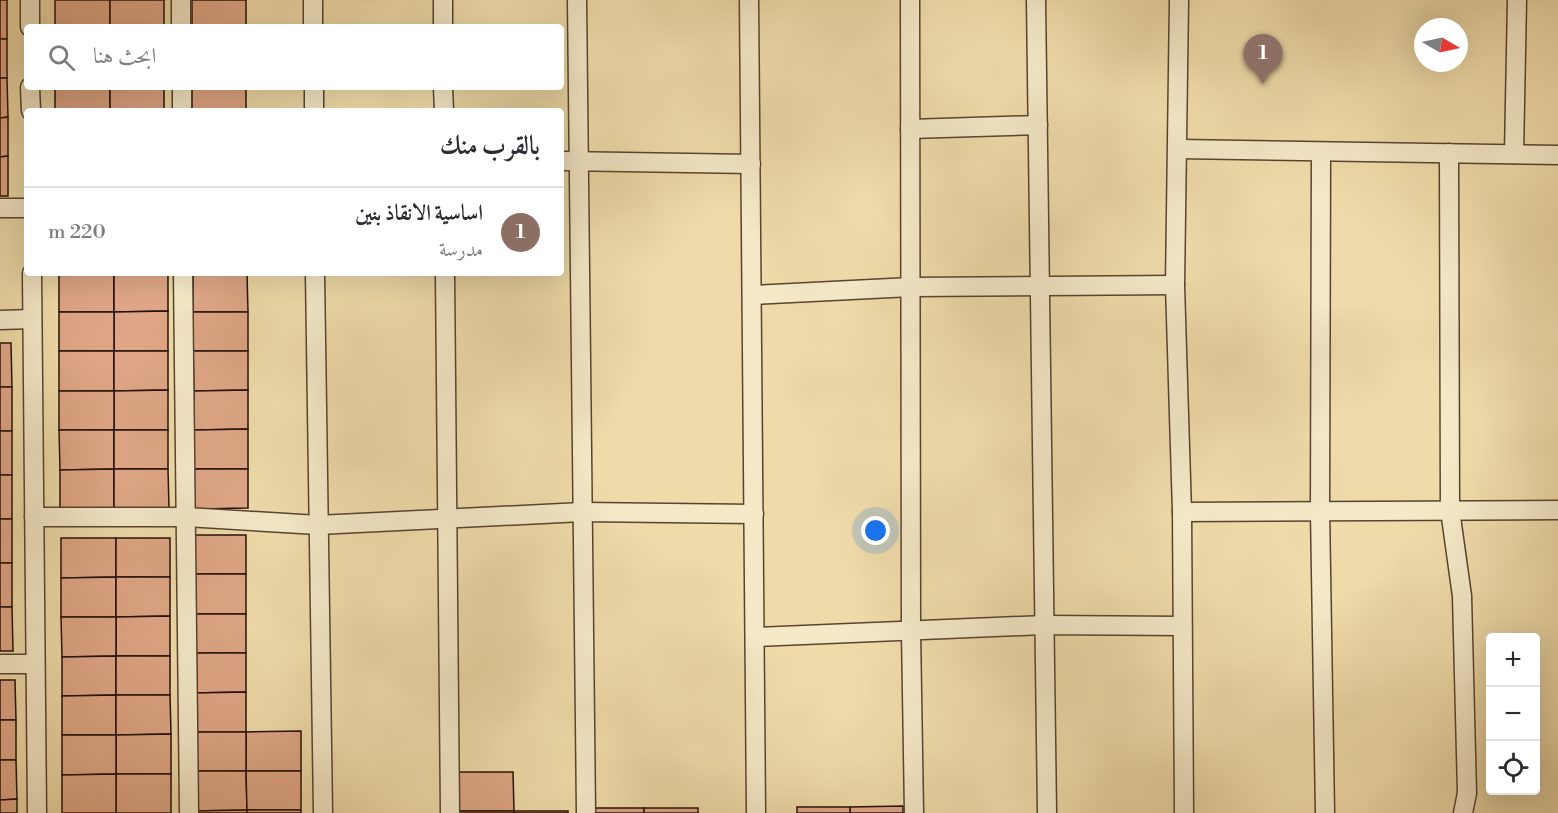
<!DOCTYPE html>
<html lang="ar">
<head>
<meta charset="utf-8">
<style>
	:root { --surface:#fff; --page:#f7f7f7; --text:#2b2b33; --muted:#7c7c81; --line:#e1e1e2; --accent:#ea580c }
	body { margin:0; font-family:"Libre Bodoni",Amiri,serif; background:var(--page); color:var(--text); direction:rtl }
	.controls { position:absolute; right:18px; bottom:18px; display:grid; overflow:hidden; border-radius:6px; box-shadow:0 6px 24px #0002 }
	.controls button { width:54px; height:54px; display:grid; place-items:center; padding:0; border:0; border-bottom:2px solid var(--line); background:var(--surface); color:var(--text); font:30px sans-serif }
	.compass { position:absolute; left:1414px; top:18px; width:54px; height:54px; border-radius:50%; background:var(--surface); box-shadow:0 6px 24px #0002; rotate:99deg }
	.you { position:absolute; left:876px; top:531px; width:21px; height:21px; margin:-15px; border:4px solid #fff; border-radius:50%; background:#1a73e8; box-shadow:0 0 0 9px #1a73e833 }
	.badge { display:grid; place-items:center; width:39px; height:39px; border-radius:50%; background:var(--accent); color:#fff; font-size:20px; font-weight:700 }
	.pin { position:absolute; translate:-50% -50px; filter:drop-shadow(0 2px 3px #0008) }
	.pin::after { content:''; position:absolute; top:32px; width:21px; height:18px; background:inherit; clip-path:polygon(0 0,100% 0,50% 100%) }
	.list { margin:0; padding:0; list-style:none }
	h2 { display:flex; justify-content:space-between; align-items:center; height:78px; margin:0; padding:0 24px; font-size:26px }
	h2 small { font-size:20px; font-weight:400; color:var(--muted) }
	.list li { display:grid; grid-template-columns:39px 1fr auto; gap:18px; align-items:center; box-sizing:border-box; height:90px; padding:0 24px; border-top:2px solid var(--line) }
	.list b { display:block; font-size:22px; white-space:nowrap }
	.list p { margin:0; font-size:20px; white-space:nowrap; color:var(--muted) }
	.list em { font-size:20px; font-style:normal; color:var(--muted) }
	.icon { flex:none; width:33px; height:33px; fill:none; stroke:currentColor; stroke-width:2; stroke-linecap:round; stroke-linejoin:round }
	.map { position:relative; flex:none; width:1558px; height:813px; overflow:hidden; direction:ltr }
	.search { position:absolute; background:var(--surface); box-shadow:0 6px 24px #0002; left:24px; top:24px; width:540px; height:66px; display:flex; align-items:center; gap:15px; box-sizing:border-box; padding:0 21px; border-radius:6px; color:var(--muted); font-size:22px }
	.panel { position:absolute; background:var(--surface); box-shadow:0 6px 24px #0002; left:24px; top:108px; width:540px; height:168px; border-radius:6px; direction:rtl }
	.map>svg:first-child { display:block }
</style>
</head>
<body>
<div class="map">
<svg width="1558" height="813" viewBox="0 0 1558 813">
	<rect width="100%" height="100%" fill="#eedba9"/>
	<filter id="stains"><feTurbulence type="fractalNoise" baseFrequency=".00333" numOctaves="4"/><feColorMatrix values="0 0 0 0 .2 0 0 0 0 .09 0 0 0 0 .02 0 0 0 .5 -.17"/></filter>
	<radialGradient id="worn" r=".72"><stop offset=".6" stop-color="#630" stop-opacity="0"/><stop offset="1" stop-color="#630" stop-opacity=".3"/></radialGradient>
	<g fill="#dea686" stroke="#261107" stroke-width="1.5">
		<rect x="0" y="0" width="7" height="39"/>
		<rect x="55" y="0" width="55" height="27"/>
		<rect x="110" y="0" width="54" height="27"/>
		<rect x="192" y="0" width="54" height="27"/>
		<rect x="0" y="39" width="7" height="39"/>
		<polygon points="0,78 7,78 8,117 0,118"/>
		<rect x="55" y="87" width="55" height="24"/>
		<rect x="110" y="87" width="54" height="24"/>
		<rect x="192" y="87" width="54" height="24"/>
		<polygon points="8,117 8,156 0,157 0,118"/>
		<polygon points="8,156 8,196 0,196 0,157"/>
		<rect x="59" y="273" width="55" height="39"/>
		<polygon points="114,273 168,273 168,311 114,312"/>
		<polygon points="193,273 247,273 248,312 193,312"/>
		<polygon points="168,311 168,351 114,351 114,312"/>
		<rect x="59" y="312" width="55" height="39"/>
		<rect x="193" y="312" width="55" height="39"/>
		<polygon points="0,343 11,343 12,387 0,387"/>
		<rect x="59" y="351" width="55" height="40"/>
		<polygon points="114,351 168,351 168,390 114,391"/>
		<polygon points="193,351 248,351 248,390 194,391"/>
		<rect x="0" y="387" width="12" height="44"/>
		<polygon points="168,390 168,430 114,430 114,391"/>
		<polygon points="248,390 248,429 194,430 194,391"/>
		<rect x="59" y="391" width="55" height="39"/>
		<polygon points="248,429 248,469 193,469 194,430"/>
		<polygon points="59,430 114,430 114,469 60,470"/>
		<rect x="114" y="430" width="54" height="39"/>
		<rect x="0" y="431" width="12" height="44"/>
		<polygon points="114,469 114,508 60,509 60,470"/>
		<polygon points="114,469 168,469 169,508 114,508"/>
		<polygon points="193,469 248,469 248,508 194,509"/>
		<rect x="0" y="475" width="12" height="44"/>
		<rect x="0" y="519" width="12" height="44"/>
		<polygon points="191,535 246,535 246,574 192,574"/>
		<polygon points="61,538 116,538 116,577 61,578"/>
		<rect x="116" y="538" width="54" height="39"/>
		<rect x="0" y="563" width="12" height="44"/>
		<rect x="192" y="574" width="54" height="40"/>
		<polygon points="116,577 116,617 61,617 61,578"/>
		<polygon points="116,577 170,577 170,616 116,617"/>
		<polygon points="0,607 12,607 13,651 0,651"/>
		<rect x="192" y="614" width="54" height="39"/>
		<polygon points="170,616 170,656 116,656 116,617"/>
		<polygon points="61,617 116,617 116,656 62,657"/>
		<polygon points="192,653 246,653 246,692 192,693"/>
		<polygon points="116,656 116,695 62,696 62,657"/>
		<rect x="116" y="656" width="54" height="39"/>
		<polygon points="0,680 15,680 16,720 0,720"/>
		<polygon points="246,692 246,732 192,732 192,693"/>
		<polygon points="116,695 116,735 62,735 62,696"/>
		<polygon points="116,695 170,695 171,734 116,735"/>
		<rect x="0" y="720" width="16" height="40"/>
		<polygon points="301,731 301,771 246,771 246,732"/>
		<rect x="192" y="732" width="54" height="39"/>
		<polygon points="171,734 171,774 116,774 116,735"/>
		<polygon points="62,735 116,735 116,774 62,775"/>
		<polygon points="0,760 16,760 17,799 0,800"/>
		<polygon points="192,771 246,771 247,810 192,811"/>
		<polygon points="246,771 301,771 301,810 247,810"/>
		<polygon points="459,772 513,772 514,811 459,811"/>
		<rect x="116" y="774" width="55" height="39"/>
		<polygon points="116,774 116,813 62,813 62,775"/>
		<polygon points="17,799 17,813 0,813 0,800"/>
		<polygon points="903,806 903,813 850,813 850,807"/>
		<rect x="797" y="807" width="53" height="6"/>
		<rect x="589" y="808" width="55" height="5"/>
		<rect x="644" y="808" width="54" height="5"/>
		<rect x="247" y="810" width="54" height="3"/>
		<polygon points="247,810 247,813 192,813 192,811"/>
		<rect x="459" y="811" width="55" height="2"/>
		<rect x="514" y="811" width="54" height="2"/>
	</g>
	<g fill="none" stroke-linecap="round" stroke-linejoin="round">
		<g stroke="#584430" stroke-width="21">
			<g id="minor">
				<polyline points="30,0 30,27"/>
				<polyline points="181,0 181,27"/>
				<polyline points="313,0 313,27"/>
				<polyline points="443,0 443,27"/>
				<polyline points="577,0 586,813"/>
				<polyline points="749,0 756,813"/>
				<polyline points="910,0 911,632 914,813"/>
				<polyline points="1036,0 1047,813"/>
				<polyline points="1179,0 1175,285 1182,512 1184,813"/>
				<polyline points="30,87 31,111"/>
				<polyline points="182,87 182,111"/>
				<polyline points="314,87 314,111"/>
				<polyline points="443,87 444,111"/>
				<polyline points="910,129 1038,125"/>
				<polyline points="1179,149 1558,155"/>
				<polyline points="1321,152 1320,511 1325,813"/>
				<polyline points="1449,153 1450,510 1462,596 1467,793 1463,813"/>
				<polyline points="1514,154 1517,0"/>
				<polyline points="561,161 751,164"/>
				<polyline points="0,208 27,208"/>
				<polyline points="32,273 37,813"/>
				<polyline points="183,273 189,813"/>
				<polyline points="315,273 323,813"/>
				<polyline points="445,273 450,813"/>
				<polyline points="752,295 911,287 1175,285"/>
				<polyline points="0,320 32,319"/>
				<polyline points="1182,512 1558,510"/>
				<polyline points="34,517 186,517 318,525 582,512 754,514"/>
				<polyline points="755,637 1044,625 1182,626"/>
				<polyline points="0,664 34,664"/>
			</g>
		</g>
		<use href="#minor" stroke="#f4e8c7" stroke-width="18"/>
	</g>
	<rect width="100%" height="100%" filter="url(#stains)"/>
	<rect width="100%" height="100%" fill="url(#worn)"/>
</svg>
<div class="controls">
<button>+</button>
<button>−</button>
<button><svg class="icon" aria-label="locate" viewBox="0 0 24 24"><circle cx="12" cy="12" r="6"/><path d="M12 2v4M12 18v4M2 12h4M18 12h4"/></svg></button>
</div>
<svg class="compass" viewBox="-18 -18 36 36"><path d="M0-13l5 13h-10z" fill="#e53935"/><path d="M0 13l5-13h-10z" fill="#7c7c81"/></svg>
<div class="you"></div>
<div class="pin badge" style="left:1263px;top:84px;background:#8d6e63">1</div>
<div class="search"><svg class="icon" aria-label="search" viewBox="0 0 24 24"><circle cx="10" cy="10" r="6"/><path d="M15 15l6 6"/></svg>ابحث هنا</div>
<section class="panel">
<h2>بالقرب منك<small></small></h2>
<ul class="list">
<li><span class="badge" style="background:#8d6e63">1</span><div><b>اساسية الانقاذ بنين</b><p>مدرسة</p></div><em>220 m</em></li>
</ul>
</section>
</div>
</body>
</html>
